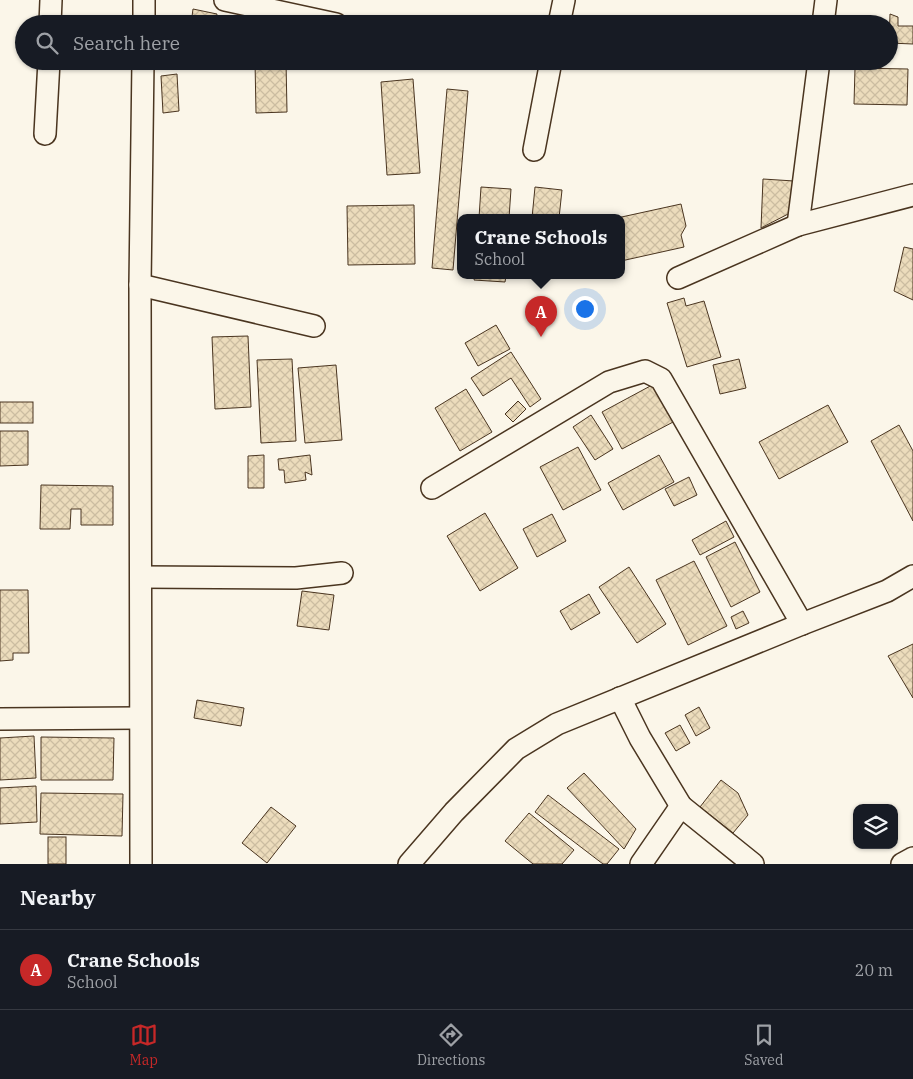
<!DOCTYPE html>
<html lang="en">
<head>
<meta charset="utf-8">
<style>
	:root { --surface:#171b24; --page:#20242c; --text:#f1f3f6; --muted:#9ea1a6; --line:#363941; --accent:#c62828 }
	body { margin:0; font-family:"IBM Plex Serif",serif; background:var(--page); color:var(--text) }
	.controls { position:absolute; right:15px; bottom:15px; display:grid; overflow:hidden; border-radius:10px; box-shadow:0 1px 4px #0004 }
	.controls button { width:45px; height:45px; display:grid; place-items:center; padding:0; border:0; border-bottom:1px solid var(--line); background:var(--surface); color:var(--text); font:25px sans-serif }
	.you { position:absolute; left:584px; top:308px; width:18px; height:18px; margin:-12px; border:4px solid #fff; border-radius:50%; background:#1a73e8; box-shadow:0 0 0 8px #1a73e833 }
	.badge { display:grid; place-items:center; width:32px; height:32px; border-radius:50%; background:var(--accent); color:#fff; font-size:16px; font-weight:700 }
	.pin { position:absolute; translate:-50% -41px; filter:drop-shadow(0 1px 2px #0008) }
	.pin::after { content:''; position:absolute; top:26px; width:18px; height:15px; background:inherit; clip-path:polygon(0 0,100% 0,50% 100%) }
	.popup { position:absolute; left:457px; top:214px; width:168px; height:65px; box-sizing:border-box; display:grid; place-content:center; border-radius:10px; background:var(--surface); filter:drop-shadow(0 1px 4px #0005); font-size:16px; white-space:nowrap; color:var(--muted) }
	.popup b { font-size:19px; color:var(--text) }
	.popup::after { content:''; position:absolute; left:50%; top:100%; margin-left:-10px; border:10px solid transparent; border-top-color:var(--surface) }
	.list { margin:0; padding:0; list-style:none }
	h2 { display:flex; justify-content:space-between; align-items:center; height:65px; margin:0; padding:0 20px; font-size:21px }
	h2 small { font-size:16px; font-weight:400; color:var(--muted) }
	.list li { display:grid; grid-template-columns:32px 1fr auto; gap:15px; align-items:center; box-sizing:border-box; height:80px; padding:0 20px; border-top:1px solid var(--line) }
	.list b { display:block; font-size:19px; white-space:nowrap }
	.list p { margin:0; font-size:16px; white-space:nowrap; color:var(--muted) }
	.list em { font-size:16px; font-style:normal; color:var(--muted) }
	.icon { flex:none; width:28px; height:28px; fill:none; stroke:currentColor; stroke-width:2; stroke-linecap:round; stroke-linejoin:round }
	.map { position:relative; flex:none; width:913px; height:864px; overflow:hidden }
	.search { position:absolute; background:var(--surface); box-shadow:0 1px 4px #0004; left:15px; right:15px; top:15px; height:55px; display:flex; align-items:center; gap:12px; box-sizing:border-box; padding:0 18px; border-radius:28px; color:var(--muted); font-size:19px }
	.sheet { height:145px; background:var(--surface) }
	nav { display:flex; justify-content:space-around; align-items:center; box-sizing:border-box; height:70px; border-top:1px solid var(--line); background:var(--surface); font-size:14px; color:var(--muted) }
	nav a { display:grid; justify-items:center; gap:2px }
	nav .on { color:var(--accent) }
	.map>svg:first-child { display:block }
</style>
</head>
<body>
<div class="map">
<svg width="913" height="864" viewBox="0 0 913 864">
	<defs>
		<pattern id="building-cross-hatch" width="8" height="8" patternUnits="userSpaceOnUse" patternTransform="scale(1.25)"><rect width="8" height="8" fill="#ecdcbc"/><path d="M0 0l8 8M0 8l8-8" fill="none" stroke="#ccbda1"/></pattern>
	</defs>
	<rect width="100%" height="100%" fill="#fbf6e9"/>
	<g fill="url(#building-cross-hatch)" stroke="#4a3520">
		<polygon points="193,9 217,14 215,24 191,24"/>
		<polygon points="890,14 898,17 898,26 913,26 913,44 889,43"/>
		<polygon points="255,61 286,61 287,112 256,113"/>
		<polygon points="855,68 908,69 907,105 854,104"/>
		<polygon points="177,74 179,111 163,113 161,76"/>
		<polygon points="413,79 420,173 387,175 381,82"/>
		<polygon points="447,89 468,91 453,270 432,268"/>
		<polygon points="763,179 794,181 792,212 761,228"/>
		<polygon points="481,187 511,189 509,218 479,218"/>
		<polygon points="535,187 562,190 559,218 532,218"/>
		<polygon points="681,204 686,226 681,235 684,247 621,261 621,218 617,218"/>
		<polygon points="414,205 415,264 348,265 347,206"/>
		<polygon points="904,247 913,249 913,300 894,291"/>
		<polygon points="475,276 506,276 505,282 474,280"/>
		<polygon points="684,298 686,306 704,301 721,357 687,367 667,303"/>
		<polygon points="496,325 510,349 478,366 465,343"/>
		<polygon points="248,336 251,407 215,409 212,337"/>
		<polygon points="511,352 541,399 530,407 511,378 483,396 471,378"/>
		<polygon points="292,359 296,441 261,443 257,360"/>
		<polygon points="739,359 746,388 720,394 713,365"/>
		<polygon points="336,365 342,440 305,443 298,368"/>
		<polygon points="654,384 675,421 622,449 602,412"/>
		<polygon points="466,389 492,432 460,451 435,408"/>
		<polygon points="518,401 526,409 513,422 505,414"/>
		<rect x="0" y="402" width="33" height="21"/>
		<polygon points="828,405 848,442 779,479 759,442"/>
		<polygon points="591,415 613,449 595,460 573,427"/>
		<polygon points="899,425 913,451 913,521 871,441"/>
		<polygon points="0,431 28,431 28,465 0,466"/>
		<polygon points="578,447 601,490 563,510 540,467"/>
		<polygon points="264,455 264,488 248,488 248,456"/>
		<polygon points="310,455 312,475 305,472 306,480 285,483 284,470 279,470 278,459"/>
		<polygon points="659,455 674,482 623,510 608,483"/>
		<polygon points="689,477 697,495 674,506 665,489"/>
		<polygon points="41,485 113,486 113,525 81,525 81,509 71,509 70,529 40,529"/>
		<polygon points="485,513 518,568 480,591 447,536"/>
		<polygon points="552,514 566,541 537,557 523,529"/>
		<polygon points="726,521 734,537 700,555 692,540"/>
		<polygon points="735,542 760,592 731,607 706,557"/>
		<polygon points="694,561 727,626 688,645 656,580"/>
		<polygon points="629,567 666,624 637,643 599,587"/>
		<polygon points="0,590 28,590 29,653 13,653 13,660 0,661"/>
		<polygon points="302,591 334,595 329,630 297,626"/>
		<polygon points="589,594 600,613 571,630 560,611"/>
		<polygon points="743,611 749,623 736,629 731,617"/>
		<polygon points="913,644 913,698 888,656"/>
		<polygon points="197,700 244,708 241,726 194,718"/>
		<polygon points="699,707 710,728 696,736 685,715"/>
		<polygon points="680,725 690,743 676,751 665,733"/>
		<polygon points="34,736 36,778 0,780 0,738"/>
		<polygon points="41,737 114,738 113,780 41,780"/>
		<polygon points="584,773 636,829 624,849 567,788"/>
		<polygon points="721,780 738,793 748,815 733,833 700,807"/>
		<polygon points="36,786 37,822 0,824 0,788"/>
		<polygon points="41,793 123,794 122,836 40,834"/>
		<polygon points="548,795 619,849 607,864 603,864 535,812"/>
		<polygon points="271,807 296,826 267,863 242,843"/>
		<polygon points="529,813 574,850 562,864 533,864 505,841"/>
		<rect x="48" y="837" width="18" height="27"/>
	</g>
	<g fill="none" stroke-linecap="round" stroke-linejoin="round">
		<g stroke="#4a3520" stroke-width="24">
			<g id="minor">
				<polyline points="225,0 336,24"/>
				<polyline points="50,24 51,0"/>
				<polyline points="144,24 144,0"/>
				<polyline points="559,24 564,0"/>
				<polyline points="823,24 826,0"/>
				<polyline points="45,134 49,61"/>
				<polyline points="534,150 551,61"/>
				<polyline points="798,225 819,61"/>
				<polyline points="678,278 798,225 913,195"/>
				<polyline points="140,285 314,326"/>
				<polyline points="432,488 609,382 645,371 661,379 802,624"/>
				<polyline points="141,577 296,578 342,573"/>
				<polyline points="620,698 640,738 681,806 753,864"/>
				<polyline points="0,719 139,718"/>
				<polyline points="141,864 140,285 143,61"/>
				<polyline points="409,864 454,812 516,749 557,724 802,624 887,591 913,576"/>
				<polyline points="641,864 681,806"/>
				<polyline points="902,864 913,858"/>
			</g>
		</g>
		<use href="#minor" stroke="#fbf6e9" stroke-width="21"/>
	</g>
</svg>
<div class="controls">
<button><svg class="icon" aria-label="layers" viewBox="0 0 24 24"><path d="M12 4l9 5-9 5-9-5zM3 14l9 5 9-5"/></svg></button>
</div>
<div class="you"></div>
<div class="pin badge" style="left:541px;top:337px">A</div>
<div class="popup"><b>Crane Schools</b>School</div>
<div class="search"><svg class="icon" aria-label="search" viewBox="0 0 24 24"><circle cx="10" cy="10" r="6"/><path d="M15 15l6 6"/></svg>Search here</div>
</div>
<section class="sheet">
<h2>Nearby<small></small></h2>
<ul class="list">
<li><span class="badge">A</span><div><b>Crane Schools</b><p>School</p></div><em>20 m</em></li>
</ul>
</section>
<nav>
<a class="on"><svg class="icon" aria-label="map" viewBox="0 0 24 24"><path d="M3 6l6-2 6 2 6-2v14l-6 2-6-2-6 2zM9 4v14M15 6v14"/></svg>Map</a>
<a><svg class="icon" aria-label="directions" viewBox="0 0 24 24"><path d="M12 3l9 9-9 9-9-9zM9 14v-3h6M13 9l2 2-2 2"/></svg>Directions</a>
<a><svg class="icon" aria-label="saved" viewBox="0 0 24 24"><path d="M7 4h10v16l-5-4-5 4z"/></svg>Saved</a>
</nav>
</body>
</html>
